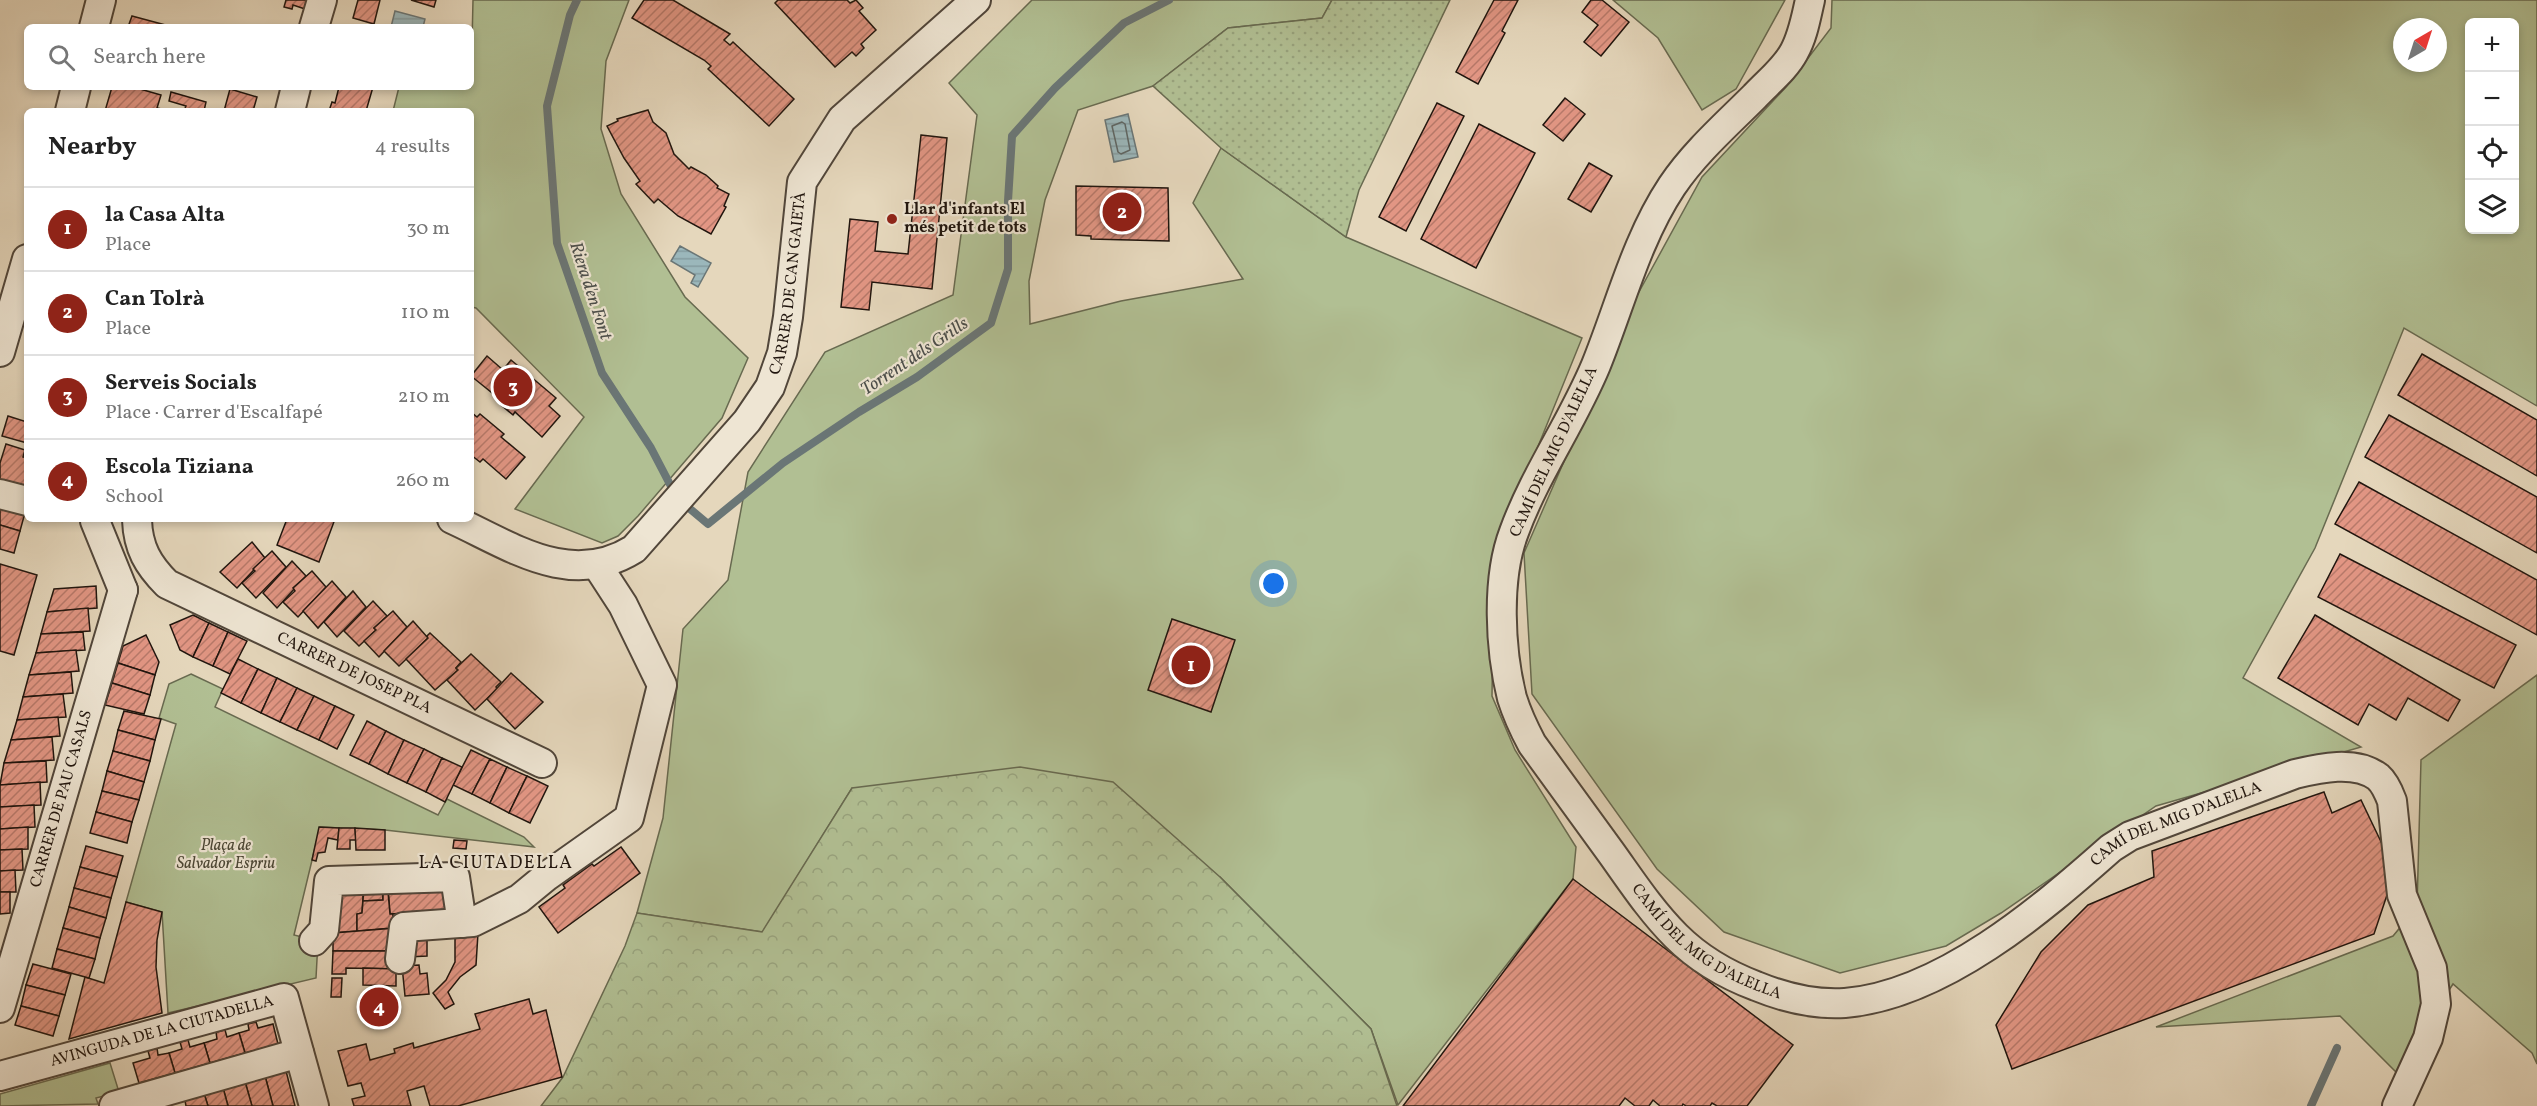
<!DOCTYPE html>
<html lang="en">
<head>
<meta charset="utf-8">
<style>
	:root { --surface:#fff; --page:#f2f2f2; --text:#222; --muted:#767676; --line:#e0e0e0; --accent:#8f2418 }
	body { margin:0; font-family:Vollkorn,serif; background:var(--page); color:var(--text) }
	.controls { position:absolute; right:18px; top:18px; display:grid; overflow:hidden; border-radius:9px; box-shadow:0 3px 9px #0003 }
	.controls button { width:54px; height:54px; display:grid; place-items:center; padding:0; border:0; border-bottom:2px solid var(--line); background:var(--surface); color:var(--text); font:30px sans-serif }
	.compass { position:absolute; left:2393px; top:18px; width:54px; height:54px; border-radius:50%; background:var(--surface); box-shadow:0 3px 9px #0003; rotate:39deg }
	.you { position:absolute; left:1274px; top:584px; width:21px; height:21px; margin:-15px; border:4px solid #fff; border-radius:50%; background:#1a73e8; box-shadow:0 0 0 9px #1a73e833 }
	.badge { display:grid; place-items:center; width:39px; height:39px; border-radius:50%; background:var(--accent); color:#fff; font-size:20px; font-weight:700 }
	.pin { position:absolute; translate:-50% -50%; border:3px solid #fff; box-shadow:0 2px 6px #0006 }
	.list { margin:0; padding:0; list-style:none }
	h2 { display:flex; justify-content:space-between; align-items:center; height:78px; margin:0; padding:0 24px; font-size:26px }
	h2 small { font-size:20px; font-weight:400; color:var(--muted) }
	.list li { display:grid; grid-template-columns:39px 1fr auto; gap:18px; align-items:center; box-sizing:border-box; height:84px; padding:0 24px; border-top:2px solid var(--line) }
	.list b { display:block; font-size:22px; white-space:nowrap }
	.list p { margin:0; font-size:20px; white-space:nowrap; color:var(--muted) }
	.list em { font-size:20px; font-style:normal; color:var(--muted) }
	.icon { flex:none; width:33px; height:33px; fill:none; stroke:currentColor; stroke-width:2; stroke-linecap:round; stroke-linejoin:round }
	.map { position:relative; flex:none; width:2537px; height:1106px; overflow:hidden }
	.search { position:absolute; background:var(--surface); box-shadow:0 3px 9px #0003; left:24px; top:24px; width:450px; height:66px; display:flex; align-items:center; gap:15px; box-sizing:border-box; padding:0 21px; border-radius:9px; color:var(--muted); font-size:22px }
	.panel { position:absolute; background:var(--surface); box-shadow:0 3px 9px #0003; left:24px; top:108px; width:450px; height:414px; border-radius:9px }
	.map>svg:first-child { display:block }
</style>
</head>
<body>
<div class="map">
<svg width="2537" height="1106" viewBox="0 0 2537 1106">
	<defs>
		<pattern id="forest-crowns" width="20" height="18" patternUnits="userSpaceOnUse" patternTransform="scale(1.5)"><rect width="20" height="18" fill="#b1bf93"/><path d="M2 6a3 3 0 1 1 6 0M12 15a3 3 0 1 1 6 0" fill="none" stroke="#98a37e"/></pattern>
		<pattern id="garden-dots" width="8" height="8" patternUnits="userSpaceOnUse" patternTransform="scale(1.5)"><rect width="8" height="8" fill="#b1bf93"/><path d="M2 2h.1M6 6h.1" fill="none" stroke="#98a37e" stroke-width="1.8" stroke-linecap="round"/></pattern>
		<pattern id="water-rules" width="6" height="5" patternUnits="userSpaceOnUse" patternTransform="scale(1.5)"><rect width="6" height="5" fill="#9bb7bb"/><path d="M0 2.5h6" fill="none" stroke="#859ca0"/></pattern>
		<pattern id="building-hatch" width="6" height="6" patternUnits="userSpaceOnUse" patternTransform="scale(1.5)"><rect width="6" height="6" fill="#e29684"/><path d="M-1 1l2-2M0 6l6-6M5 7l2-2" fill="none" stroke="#b7796a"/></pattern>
	</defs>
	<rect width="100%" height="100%" fill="#e5d7bc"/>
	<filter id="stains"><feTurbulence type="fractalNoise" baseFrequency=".00333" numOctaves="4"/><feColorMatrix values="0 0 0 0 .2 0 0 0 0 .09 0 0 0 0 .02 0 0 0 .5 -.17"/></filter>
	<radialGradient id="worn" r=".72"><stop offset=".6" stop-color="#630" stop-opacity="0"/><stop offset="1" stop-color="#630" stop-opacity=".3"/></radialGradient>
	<g fill="#b1bf93" stroke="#686a50" stroke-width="1.5" fill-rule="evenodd">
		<polygon points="473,0 629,0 606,61 601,129 621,194 685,297 748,358 722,418 638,516 618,536 602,543 515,509 584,417 476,308 471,307 471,111 393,111 399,87 471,87"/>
		<polygon points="1032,0 1332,0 1322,18 1228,28 1153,86 1078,110 1045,200 1029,281 1030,324 1121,301 1243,279 1193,203 1221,148 1346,237 1582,338 1494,555 1492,696 1515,750 1576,847 1573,879 1398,1105 1371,1029 1220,877 852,788 763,932 637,913 663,818 683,629 728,580 748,472 825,352 953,295 977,115 949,83"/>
		<polygon points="1613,0 1785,0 1736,89 1702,110 1658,38"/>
		<path d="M1832 0H2537V406L2404 328 2315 548 2243 678 2361 747 2156 806 2001 913 1946 946 1840 973 1724 932 1657 869 1532 694 1524 553 1634 301 1702 177 1786 87 1831 28ZM2470 22H2514V230H2470ZM2402 27H2438V63H2402Z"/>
		<polygon points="191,674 223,689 215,707 438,815 447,799 524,837 534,847 385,830 320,827 294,935 318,941 316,978 168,1013 162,912 126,902 176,724 159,718 169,684"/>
		<polygon points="2537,675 2537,1064 2532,1053 2453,984 2396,1072 2340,1016 2156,1027 2393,936 2417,907 2421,760"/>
		<polygon points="110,1063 119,1092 96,1098 98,1104 0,1106 0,1094"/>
	</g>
	<polygon fill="url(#forest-crowns)" stroke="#686a50" stroke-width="1.5" points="1020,767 1113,782 1220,877 1371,1029 1397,1106 541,1106 563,1077 625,946 637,913 762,932 852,788"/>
	<polygon fill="url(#garden-dots)" stroke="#686a50" stroke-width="1.5" points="1332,0 1450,0 1359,190 1346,237 1221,148 1153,86 1228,28 1322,18"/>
	<g fill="url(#water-rules)" stroke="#6a7676" stroke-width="1.5">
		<polygon points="395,11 425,19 423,27 391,27"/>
		<polygon points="1128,114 1138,157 1114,162 1105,120"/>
		<polygon points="680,246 711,263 698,287 691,283 695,275 671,261"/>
	</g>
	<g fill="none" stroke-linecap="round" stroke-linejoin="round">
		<polygon stroke="#5e6664" stroke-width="1.5" points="1122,122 1125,124 1130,150 1121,154 1118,152 1112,126"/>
		<g stroke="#6a7676" stroke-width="8">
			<polyline points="577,0 570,15 547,106 557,243 602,373 651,448 675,494"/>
			<polyline points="683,503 708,524 783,463 859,412 917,377 991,323 1008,269 1008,201 1012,136 1055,88 1124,23 1169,0"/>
			<polyline points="2311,1106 2337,1048"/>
		</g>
	</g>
	<g fill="url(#building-hatch)" stroke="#20150e" stroke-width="1.5">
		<polygon points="286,0 307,0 305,9 293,5 292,9 284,7"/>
		<polygon points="358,0 380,0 374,24 353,18"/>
		<polygon points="411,0 436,0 434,7"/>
		<polygon points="644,0 673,0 730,34 724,40 730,45 733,42 794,99 769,126 708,69 711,66 704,60 632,18"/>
		<polygon points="778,0 847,0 850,3 856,0 863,8 859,11 876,30 861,44 864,48 856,56 852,52 835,67 775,3"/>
		<polygon points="1494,0 1518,0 1502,31 1505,33 1478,84 1456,72"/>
		<polygon points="1591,0 1602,0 1629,22 1601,56 1584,42 1598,25 1582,12"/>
		<polygon points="132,16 173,27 128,27"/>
		<polygon points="112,87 133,87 161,95 157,108 162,109 161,111 105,111"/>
		<polygon points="339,87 373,87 366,111 329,111 332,102 335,103"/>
		<polygon points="230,89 257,97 253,111 224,111"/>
		<polygon points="171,92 206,102 204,111 184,111 186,106 169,101"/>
		<polygon points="1565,98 1585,114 1563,141 1543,125"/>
		<polygon points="1437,103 1464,116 1406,231 1379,217"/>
		<polygon points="648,110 653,122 666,133 674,154 689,169 691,167 706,175 718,186 717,188 729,194 724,206 726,207 711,234 678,216 658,199 654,203 636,184 640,181 624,158 607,126 618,121 617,119"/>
		<polygon points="1479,124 1535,153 1476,268 1421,239"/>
		<polygon points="921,135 947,138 932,289 872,282 869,310 841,307 850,219 878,222 875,251 908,254"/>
		<polygon points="1589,163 1612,176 1591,212 1568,199"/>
		<polygon points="1076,186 1168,188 1169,241 1091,239 1091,236 1076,235"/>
		<polygon points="2422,354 2537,420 2537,476 2398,395"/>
		<polygon points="487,356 503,370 511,360 556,398 549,406 560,416 542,437 515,412 513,415 500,404 502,401 471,376"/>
		<polygon points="471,412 477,417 480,414 504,434 501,437 525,457 506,479 483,459 480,462 471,455"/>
		<polygon points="2389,415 2537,497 2537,553 2365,457"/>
		<polygon points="8,416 27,422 27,443 2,436"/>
		<polygon points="6,444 25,450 23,457 27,458 27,492 0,484 0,463"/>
		<polygon points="2359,482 2537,580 2537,635 2335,524"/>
		<polygon points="0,502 26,509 20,531 0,525"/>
		<polygon points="287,519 335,519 319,562 277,545"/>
		<polygon points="0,525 20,531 14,553 0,549"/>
		<polygon points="252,542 265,558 237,588 220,572"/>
		<polygon points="272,551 286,567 256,598 242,583 255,571 253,569"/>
		<polygon points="2340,554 2516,645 2494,688 2318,597"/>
		<polygon points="292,561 306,576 277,608 263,593"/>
		<polygon points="0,564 37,575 14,655 0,651"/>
		<polygon points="312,571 326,587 298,617 283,602 295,591 293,588"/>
		<polygon points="332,581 346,597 318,628 303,611"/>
		<polygon points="96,586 97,608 47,612 54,589"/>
		<polygon points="353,591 366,607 337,637 324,622"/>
		<polygon points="373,601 387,616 374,628 376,630 359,646 344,631"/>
		<polygon points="88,608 90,631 41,634 47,612"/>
		<polygon points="393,611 407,627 379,657 364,641 376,630 374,628"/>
		<polygon points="193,615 209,623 193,657 180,650 170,625"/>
		<polygon points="2315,615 2460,700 2448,721 2408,698 2396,720 2369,704 2358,725 2278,678"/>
		<polygon points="1172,619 1235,640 1211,712 1148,690"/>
		<polygon points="413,621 428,638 399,666 384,651"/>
		<polygon points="209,623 228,632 213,666 193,657"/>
		<polygon points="83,632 85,650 36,653 41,634"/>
		<polygon points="228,632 247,641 230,674 213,666"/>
		<polygon points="430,633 461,662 456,668 458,670 435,690 406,659 428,638 427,636"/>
		<polygon points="146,635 159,662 155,675 118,663 123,646"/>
		<polygon points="76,650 79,671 29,675 36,653"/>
		<polygon points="471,654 501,682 496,687 497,689 475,710 447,680 458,670 456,668"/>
		<polygon points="238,659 258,669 241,703 221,693"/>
		<polygon points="118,663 155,675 150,695 112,683"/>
		<polygon points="258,669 277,678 261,713 241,703"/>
		<polygon points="71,672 73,693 23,697 29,675"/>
		<polygon points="511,673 543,702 515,729 487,699"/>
		<polygon points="277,678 297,688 280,722 261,713"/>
		<polygon points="112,683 150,695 144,714 105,705"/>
		<polygon points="297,688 314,696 297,730 280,722"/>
		<polygon points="63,694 66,717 17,720 23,697"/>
		<polygon points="314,696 335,706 319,740 297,730"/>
		<polygon points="335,706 354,715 337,749 319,740"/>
		<polygon points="124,711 161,719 155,740 118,730"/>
		<polygon points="58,717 60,736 11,740 17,720"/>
		<polygon points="367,721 386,731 369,764 350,755"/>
		<polygon points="118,730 155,740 150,761 113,751"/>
		<polygon points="386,731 404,740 388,774 369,764"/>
		<polygon points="52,737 54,760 4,763 11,740"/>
		<polygon points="404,740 424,749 407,783 388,774"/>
		<polygon points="424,749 442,758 426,792 407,783"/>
		<polygon points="471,750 490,759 472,794 453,785"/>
		<polygon points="113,751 150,761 144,782 107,771"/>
		<polygon points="442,758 462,767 445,802 426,792"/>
		<polygon points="490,759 507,767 490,803 472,794"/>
		<polygon points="46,761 47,782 0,785 4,763"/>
		<polygon points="507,767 527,776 509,813 490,803"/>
		<polygon points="107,771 144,782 139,800 102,791"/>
		<polygon points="527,776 548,786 530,823 509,813"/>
		<polygon points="40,782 41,805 0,807 0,785"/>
		<polygon points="102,791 139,800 132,822 96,812"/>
		<polygon points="2324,792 2332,813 2361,800 2395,871 2374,934 2012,1069 1996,1025 2041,952 2088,905 2154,877 2152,851"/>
		<polygon points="34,805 35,827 0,829 0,807"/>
		<polygon points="96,812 132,822 127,843 90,833"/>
		<polygon points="28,827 28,849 0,850 0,829"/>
		<polygon points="319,827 339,828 338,840 328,838 325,852 318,853 316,861 312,860"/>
		<polygon points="339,828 355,828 356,840 350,840 350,849 337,849"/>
		<polygon points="355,828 385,830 385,850 356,850"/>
		<polygon points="454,840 467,841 466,849 453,848"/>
		<polygon points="86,846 123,856 117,877 80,867"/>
		<polygon points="621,847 640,873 558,933 539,907 565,888 563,885 592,864 594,866"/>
		<polygon points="22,849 23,870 0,871 0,850"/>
		<polygon points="80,867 117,877 111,898 74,888"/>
		<polygon points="15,870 16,892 0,892 0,871"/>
		<polygon points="1573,879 1793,1045 1747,1106 1717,1106 1712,1103 1710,1106 1686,1106 1683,1104 1682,1106 1660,1106 1653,1100 1649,1106 1635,1106 1625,1098 1619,1106 1403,1106"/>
		<polygon points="364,882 362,913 357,914 357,931 333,933 334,883"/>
		<polygon points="364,882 383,882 383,900 363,901"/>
		<polygon points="450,882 455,910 390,914 388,888"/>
		<polygon points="74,888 111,898 106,918 69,907"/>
		<polygon points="0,892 10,892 10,913 0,914"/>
		<polygon points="388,892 390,914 393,914 392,928 357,931 357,914 362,913 363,901 383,900 383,893"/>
		<polygon points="126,902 162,912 157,940 156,967 162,1013 69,1039 85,977 104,983"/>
		<polygon points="69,907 106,918 100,938 63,928"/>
		<polygon points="63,928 100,938 95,959 57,949"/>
		<polygon points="396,928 396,951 333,951 333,933"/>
		<polygon points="455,933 478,933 476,965 460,977 448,992 454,1004 445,1009 433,993 446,980 455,962"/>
		<polygon points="427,935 427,956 408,957 409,937"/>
		<polygon points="57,949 95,959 89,978 52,968"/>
		<polygon points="333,951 396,951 396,969 346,968 346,974 332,974"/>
		<polygon points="33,964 71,974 65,995 26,985"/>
		<polygon points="419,965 420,974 427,973 429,994 405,996 402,966"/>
		<polygon points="363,968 396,969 396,986 363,985"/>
		<polygon points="332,978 342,978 341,997 331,997"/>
		<polygon points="26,985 65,995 59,1016 21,1006"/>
		<polygon points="529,999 533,1014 546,1010 562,1077 458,1106 430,1106 424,1086 407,1091 411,1106 354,1106 352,1099 365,1096 361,1083 348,1086 338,1051 366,1044 370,1060 395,1053 394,1049 413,1043 414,1048 480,1029 475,1014"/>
		<polygon points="21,1006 59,1016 53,1036 15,1025"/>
		<polygon points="256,1022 258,1028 273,1024 278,1044 245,1053 239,1033 249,1030 248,1024"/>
		<polygon points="225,1030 227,1037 239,1033 245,1053 210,1063 204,1043 217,1039 216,1032"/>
		<polygon points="188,1040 190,1047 204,1043 210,1063 175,1073 169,1053 182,1049 180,1042"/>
		<polygon points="157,1048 158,1055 169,1053 175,1073 139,1083 133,1063 150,1058 148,1051"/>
		<polygon points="285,1067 295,1106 273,1106 264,1072"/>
		<polygon points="264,1072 273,1106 252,1106 244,1078"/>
		<polygon points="244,1078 252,1106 228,1106 222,1084"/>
		<polygon points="222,1084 228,1106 208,1106 203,1090"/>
		<polygon points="203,1090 208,1106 186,1106 184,1095"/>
	</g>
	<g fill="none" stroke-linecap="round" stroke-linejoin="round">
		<g stroke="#51463a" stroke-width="32">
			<g id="minor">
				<path id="s1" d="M1810 0C1806 17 1803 36 1794 52 1785 69 1768 82 1755 96 1726 125 1695 152 1672 186 1636 240 1620 306 1596 365 1572 423 1535 474 1514 532 1496 579 1500 650 1512 698 1517 714 1524 729 1532 744 1558 780 1585 817 1612 854 1632 882 1651 911 1676 936 1698 958 1727 975 1756 986 1783 997 1815 1005 1845 1003 1942 995 2041 910 2111 848L2130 836 2295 774C2320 768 2355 760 2378 777 2385 783 2389 793 2392 801L2402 895 2432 968 2436 1004 2428 1038 2397 1106"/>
				<polyline points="94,27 101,0"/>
				<polyline points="314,27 322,0"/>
				<polyline points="70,111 76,87"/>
				<polyline points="290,111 296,87"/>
				<polyline points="0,352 27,259"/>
				<polyline points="0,494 27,501"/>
				<path id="s2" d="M452 519C511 546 570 589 634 549L747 421 770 387 782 353 788 317 802 182 842 119 976 0"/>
				<path id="s3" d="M137 520C138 548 148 565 167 584L542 763"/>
				<polyline points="95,521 123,590"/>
				<polyline points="314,941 324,930 329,881 455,877 462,923"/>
				<polyline points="400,959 404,927 473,922 519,899 547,876 629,818 662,685 623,605 597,565"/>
				<path id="s4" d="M0 1008 123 590"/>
				<path id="s5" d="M0 1076 284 998 314 1106"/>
				<polyline points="114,1106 299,1053"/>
			</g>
		</g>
		<use href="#minor" stroke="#eee5d3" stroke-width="28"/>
	</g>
	<circle fill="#8f2418" stroke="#eee5d3" stroke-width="2" cx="892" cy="219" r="6"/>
	<g text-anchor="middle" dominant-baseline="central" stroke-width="4.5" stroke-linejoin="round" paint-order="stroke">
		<g font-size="16" font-weight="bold" fill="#20150e" stroke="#eee5d3" text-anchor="start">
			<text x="904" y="210">Llar d'infants El<tspan x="904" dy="18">més petit de tots</tspan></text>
		</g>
		<g font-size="16" fill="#20150e" stroke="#eee5d3">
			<text stroke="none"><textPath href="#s2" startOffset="512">CARRER DE CAN GAIETÀ</textPath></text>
			<text transform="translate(1554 452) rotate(-65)">CAMÍ DEL MIG D'ALELLA</text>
			<text stroke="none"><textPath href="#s3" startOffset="280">CARRER DE JOSEP PLA</textPath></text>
			<text stroke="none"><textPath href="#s4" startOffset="218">CARRER DE PAU CASALS</textPath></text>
			<text stroke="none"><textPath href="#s1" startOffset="1644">CAMÍ DEL MIG D'ALELLA</textPath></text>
			<text stroke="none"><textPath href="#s1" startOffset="1104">CAMÍ DEL MIG D'ALELLA</textPath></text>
			<text stroke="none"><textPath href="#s5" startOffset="168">AVINGUDA DE LA CIUTADELLA</textPath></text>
		</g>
		<g font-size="16" font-style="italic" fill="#4c4836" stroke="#eee5d3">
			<text x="226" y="846">Plaça de<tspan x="226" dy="18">Salvador Espriu</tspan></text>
		</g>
		<g font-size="18" font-style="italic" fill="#4b4e4b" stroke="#eee5d3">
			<text transform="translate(590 291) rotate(72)">Riera d'en Font</text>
			<text transform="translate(915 357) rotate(-34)">Torrent dels Grills</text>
		</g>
		<g font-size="18" letter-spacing="1.5" fill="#20150e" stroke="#eee5d3">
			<text x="496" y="863">LA CIUTADELLA</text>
		</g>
	</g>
	<rect width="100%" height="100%" filter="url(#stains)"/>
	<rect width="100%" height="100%" fill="url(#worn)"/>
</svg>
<div class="controls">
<button>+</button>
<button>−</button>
<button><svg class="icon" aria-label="locate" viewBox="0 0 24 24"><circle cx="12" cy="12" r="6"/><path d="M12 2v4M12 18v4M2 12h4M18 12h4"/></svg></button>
<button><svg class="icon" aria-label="layers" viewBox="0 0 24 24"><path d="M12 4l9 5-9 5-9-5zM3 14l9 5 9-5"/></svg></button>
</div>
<svg class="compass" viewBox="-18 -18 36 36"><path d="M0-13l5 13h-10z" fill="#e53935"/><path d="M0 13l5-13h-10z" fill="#767676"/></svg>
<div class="you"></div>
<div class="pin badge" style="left:1191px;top:665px">1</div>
<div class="pin badge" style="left:1122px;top:212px">2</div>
<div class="pin badge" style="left:513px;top:387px">3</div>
<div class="pin badge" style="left:379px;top:1007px">4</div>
<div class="search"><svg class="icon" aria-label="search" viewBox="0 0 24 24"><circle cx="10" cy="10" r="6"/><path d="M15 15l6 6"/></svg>Search here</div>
<section class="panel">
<h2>Nearby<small>4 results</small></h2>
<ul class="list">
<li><span class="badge">1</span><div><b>la Casa Alta</b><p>Place</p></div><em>30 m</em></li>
<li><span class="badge">2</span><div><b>Can Tolrà</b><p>Place</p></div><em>110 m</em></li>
<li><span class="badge">3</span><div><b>Serveis Socials</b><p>Place · Carrer d'Escalfapé</p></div><em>210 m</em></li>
<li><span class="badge">4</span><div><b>Escola Tiziana</b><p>School</p></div><em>260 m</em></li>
</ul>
</section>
</div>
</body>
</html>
